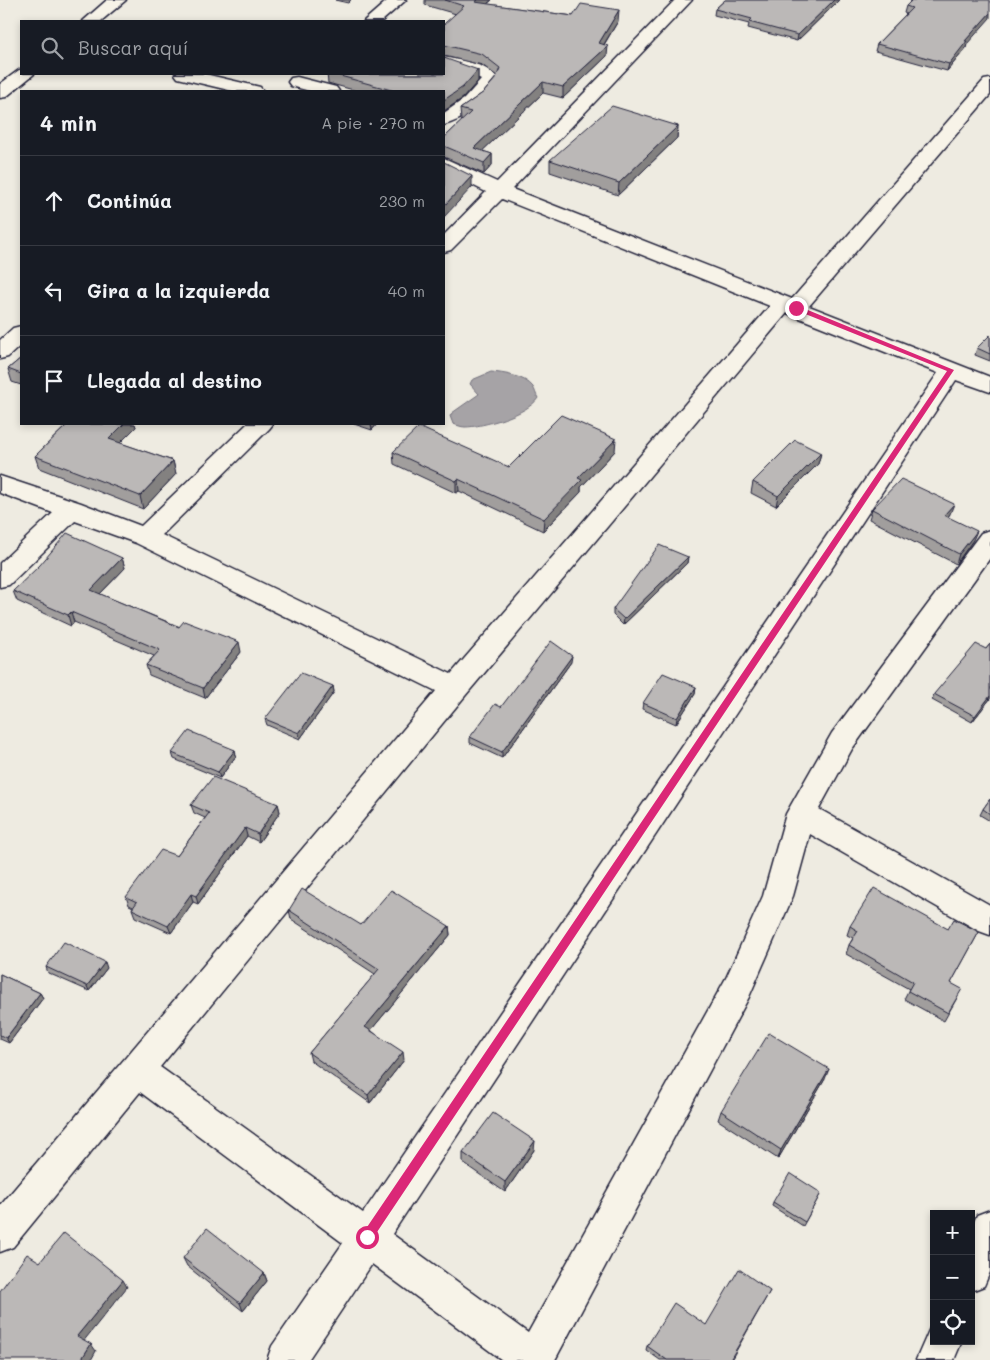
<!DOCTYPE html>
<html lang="es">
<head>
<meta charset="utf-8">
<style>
	:root { --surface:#171b24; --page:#242831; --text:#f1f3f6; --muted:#9ea1a6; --line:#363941 }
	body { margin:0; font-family:Mali,sans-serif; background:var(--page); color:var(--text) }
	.controls { position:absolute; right:15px; bottom:15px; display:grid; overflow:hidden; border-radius:0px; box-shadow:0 2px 8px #0003 }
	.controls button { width:45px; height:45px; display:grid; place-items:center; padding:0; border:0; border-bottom:1px solid var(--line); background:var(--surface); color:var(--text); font:25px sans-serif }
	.stop { position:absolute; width:15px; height:15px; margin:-11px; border:4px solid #db2777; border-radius:50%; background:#fff }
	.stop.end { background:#db2777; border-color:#fff; box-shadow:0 1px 5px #0008 }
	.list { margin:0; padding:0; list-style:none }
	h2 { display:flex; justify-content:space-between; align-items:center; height:65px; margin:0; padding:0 20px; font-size:21px }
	h2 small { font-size:16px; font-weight:400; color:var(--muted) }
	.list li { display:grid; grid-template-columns:32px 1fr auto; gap:15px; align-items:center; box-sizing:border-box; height:90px; padding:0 20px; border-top:1px solid var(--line) }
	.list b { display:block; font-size:19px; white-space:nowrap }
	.list em { font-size:16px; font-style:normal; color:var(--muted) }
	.icon { flex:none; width:28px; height:28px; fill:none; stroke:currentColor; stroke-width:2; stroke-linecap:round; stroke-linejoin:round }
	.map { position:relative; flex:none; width:990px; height:1360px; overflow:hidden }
	.search { position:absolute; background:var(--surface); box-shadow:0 2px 8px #0003; left:20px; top:20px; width:425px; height:55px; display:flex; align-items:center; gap:12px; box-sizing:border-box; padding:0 18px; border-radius:0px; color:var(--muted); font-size:19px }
	.panel { position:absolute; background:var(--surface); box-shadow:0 2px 8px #0003; left:20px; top:90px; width:425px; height:335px; border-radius:0px }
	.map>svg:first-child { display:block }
</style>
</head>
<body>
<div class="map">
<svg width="990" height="1360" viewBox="0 0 990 1360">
	<rect width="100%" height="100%" fill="#eeebe1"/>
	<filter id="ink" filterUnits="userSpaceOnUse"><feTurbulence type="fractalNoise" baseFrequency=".02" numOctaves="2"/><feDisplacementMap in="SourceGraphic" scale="10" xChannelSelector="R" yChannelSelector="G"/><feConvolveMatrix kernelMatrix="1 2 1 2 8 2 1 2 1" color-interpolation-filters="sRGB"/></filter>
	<g filter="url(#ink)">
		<path fill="#a6a3a6" stroke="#716f7b" d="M491 372C503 373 525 376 533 387 535 390 536 395 538 398 528 414 483 427 465 427 461 427 457 425 453 424L450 416 452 413 479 394 470 384 472 380Z"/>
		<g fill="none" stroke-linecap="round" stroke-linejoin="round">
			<g stroke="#22223b" stroke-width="3">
				<g id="minor">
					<polygon points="388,0 406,0 382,21 364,21"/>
					<path d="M675 0H692L512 189 792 299 984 80 990 79V95L809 306 990 377V392L956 380 392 1234 528 1333 726 978 763 896 786 814 791 805 832 733 981 533 990 530V558L852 749 819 809 990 905V935L979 931 810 834 793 896 749 997 555 1360H502L372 1264 308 1360H267L272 1346 343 1243 140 1092 13 1247 0 1252V1206L436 691 136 543 75 521 9 585 0 587V563L53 513 0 493V476L81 503 141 526 247 424H273L269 429 162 535 451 674 770 306 502 199 451 250 444 252V235L486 192 444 171V158L497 182ZM787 313 938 373 363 1213 160 1067 465 696Z"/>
					<path d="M444 57C463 61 487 63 499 80 489 101 466 119 444 125V113L464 99 481 80 469 74 444 67Z"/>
					<polygon points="175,74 205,74 260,87 263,91 233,91 178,78"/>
					<polygon points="297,77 336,87 339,91 310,91 291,86 288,82 291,78"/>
					<polygon points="21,326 21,345 8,357 0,359 0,340 13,328"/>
					<polygon points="990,1210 990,1272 984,1286 971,1291 971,1229 977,1215"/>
					<polygon points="934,1326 934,1341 962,1341 954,1360 916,1360 930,1328"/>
				</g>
			</g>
			<g stroke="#22223b" stroke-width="3">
				<g id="major">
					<polygon points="107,0 126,0 101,21 83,21"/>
					<polygon points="19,70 21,70 21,74 34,74 6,97 0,98 0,84"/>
				</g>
			</g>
			<use href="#minor" fill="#f7f3e8" fill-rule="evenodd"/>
			<use href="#major" fill="#f7f3e8" fill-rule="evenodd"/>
		</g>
		<g fill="#a19e9d" stroke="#22223b">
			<polygon points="335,0 351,0 348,3"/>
			<polygon points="425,0 492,0 487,4 573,16 618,21 604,45 607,56 563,98 543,93 482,151 492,154 492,165 484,174 444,157 444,138 462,121 461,120 460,109 484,92 497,76 482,65 444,56 444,24 456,14 425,5"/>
			<polygon points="725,0 839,0 797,41 748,28 749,24 714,15 715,9"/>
			<polygon points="912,0 967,44 966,48 947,71 875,51 877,44 906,14 904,13 906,6"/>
			<polygon points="478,70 478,81 463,98 444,111 444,91 357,91 328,83 327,74 444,74"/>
			<polygon points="678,126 677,138 618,195 550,172 550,160"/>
			<polygon points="990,335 990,361 975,355 977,348"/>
			<polygon points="21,358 21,385 12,382 8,369"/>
			<polygon points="68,424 135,424 136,427 120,443 173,461 176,474 143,509 39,468 35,456"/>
			<polygon points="354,424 377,424 372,430"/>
			<polygon points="615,451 581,487 581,492 543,531 459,491 456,493 394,464 393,452 509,467"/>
			<polygon points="821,453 818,464 776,506 751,493 753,482"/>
			<polygon points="872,509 950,514 948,517 973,540 956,564 869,519"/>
			<polygon points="688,557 687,563 623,625 613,615 613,609"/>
			<polygon points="122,558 125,568 100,594 241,652 205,698 149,675 146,665 154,656 74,622 71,626 17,601 13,591"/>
			<polygon points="990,644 990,699 972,722 932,700 934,694 986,649"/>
			<polygon points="571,662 502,758 470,743 470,737 501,707"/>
			<polygon points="333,686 334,692 300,739 267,725 265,719"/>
			<polygon points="696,687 695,694 676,724 642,709 643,703"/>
			<polygon points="235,750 236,756 220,778 174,759 172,753"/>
			<polygon points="990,799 990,821 980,815 983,809"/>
			<polygon points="278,804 280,812 259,842 247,836 198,904 193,902 171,933 135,917 132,909 133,907 129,905 126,897 177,856 205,818 194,813 191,805"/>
			<polygon points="289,910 361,925 449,926 450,935 371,1030 404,1060 370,1103 311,1061 309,1053 375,974 291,919"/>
			<polygon points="850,926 948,929 979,932 951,983 957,998 944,1021 904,999 909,989 846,954 849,945 853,938 847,935"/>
			<polygon points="46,967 107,968 89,991 48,973"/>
			<polygon points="0,974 40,993 43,998 9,1043 0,1039"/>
			<polygon points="825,1079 778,1159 718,1120 721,1111"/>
			<polygon points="534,1150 505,1192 463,1163 463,1153"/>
			<polygon points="821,1193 803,1226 772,1206 773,1202"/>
			<polygon points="183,1258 264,1273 267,1281 243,1311 187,1266"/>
			<polygon points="770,1291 731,1360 660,1360 646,1350 647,1346 706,1325"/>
		</g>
		<g fill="#838180" stroke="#22223b">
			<polygon points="478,0 492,0 475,13 475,2"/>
			<polygon points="834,0 839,0 797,41 798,35"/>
			<polygon points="619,10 618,21 598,54 599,43"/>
			<polygon points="990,13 990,18 967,44 966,48 947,71 949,64 965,41"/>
			<polygon points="608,46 607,56 563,98 563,87"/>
			<polygon points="478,70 478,81 463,98 444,111 444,100"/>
			<polygon points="543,82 543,93 474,159 474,148"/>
			<polygon points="678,126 677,138 618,195 619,183"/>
			<polygon points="492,154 492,165 484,174 484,163"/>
			<polygon points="472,176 472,187 444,217 444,206"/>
			<polygon points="124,424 135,424 136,427 112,451 109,439"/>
			<polygon points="371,424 377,424 372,430"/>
			<polygon points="616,439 615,451 581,487 581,492 543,531 544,519 578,478"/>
			<polygon points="821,453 818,464 776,506 778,496"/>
			<polygon points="173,461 176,474 143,509 140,496"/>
			<polygon points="458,479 459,491 456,493 456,481"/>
			<polygon points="954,504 950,514 941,525 944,515"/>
			<polygon points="977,531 973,540 956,564 959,554"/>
			<polygon points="688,557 687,563 623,625 624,619"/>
			<polygon points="122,558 125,568 94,600 91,590"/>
			<polygon points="71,612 74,622 71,626 68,615"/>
			<polygon points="239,642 241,652 205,698 203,688"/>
			<polygon points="572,656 571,662 502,758 502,752"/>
			<polygon points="333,686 334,692 300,739 299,733"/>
			<polygon points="696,687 695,694 676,724 677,718"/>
			<polygon points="990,696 990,699 972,722 975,716"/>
			<polygon points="235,750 236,756 220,778 218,772"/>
			<polygon points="278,804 280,812 259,842 258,834"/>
			<polygon points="245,828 247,836 198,904 196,896"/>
			<polygon points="191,894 193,902 171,933 168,926"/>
			<polygon points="449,926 450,935 367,1035 365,1027"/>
			<polygon points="105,962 107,968 89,991 87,986"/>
			<polygon points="40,993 43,998 9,1043 6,1038"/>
			<polygon points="403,1052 404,1060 370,1103 368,1095"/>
			<polygon points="829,1069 825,1079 778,1159 781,1150"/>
			<polygon points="535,1141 534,1150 505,1192 505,1182"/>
			<polygon points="264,1273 267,1281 243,1311 240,1303"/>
			<polygon points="123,1280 127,1287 82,1343 77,1336"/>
			<polygon points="91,1344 96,1351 91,1360 81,1360"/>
		</g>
		<g fill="#bbb8b7" stroke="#22223b">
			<polygon points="445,0 478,0 475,2 573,16 581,4 619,10 599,43 608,46 563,87 543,82 474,148 492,154 484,163 444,146 444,138 471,112 460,109 484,92 496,78 500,68 482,54 444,45 444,24 464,6"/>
			<polygon points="725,0 834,0 798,35 749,22 752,19 715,9"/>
			<polygon points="912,0 990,0 990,13 965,41 967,41 949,64 877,44 912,8 906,6"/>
			<polygon points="444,58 478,70 463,87 444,100 444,91 395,91 333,74 444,74"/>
			<polygon points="612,106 678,126 619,183 550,160"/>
			<polygon points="444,162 472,176 444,206"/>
			<polygon points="990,335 990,354 977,348"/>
			<polygon points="21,358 21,374 8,369"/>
			<polygon points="561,415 616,439 578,478 582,480 544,519 458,479 456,481 393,452 419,427 509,467"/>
			<polygon points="68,424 124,424 109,439 173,461 140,496 35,456"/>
			<polygon points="795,440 821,453 778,496 753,482"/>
			<polygon points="901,479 954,504 944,515 977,531 959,554 872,509"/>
			<polygon points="67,533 122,558 91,590 179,627 184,621 239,642 203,688 146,665 160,650 71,612 68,615 13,591 40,565"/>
			<polygon points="659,545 688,557 624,619 613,609"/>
			<polygon points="551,641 572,656 502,752 470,737 495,704 501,707"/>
			<polygon points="976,644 986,649 990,644 990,696 975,716 934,694"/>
			<polygon points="301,673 333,686 299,733 265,719"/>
			<polygon points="663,673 696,687 677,718 643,703"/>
			<polygon points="189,731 235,750 218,772 172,753"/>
			<polygon points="213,777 278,804 258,834 245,828 196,896 191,894 168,926 132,909 137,902 126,897 161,850 177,856 209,813 191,805"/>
			<polygon points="990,799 990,814 983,809"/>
			<polygon points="874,888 948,929 954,919 979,932 951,983 962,989 948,1013 908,991 913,982 849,945 858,931 850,926"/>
			<polygon points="302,889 361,925 391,890 449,926 365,1027 403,1052 368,1095 309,1053 379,969 289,910"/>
			<polygon points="64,942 105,962 87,986 46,967"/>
			<polygon points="0,974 40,993 6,1038 0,1035"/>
			<polygon points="769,1033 829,1069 781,1150 721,1111"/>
			<polygon points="493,1113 535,1141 505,1182 463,1153"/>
			<polygon points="790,1173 821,1193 805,1222 773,1202"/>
			<polygon points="207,1228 264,1273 240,1303 183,1258"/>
			<polygon points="64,1233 123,1280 77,1336 91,1344 81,1360 0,1360 0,1291 27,1254 40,1262"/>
			<polygon points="739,1269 770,1291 730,1360 667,1360 647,1346 674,1303 706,1325"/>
		</g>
	</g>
	<polygon fill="#db2777" points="793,306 798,306 954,370 371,1241 367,1242 363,1241 362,1237 363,1233 947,371 793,309"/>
</svg>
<div class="controls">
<button>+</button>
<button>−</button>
<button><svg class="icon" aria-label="locate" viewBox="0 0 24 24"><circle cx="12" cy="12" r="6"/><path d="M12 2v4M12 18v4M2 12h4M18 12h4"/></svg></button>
</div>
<div class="stop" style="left:367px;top:1237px"></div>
<div class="stop end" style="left:796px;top:308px"></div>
<div class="search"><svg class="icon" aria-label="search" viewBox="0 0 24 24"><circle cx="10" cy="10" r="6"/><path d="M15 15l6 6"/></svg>Buscar aquí</div>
<section class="panel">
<h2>4 min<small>A pie · 270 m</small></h2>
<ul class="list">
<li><svg class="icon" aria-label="ahead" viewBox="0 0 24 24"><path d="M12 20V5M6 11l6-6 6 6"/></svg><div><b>Continúa</b></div><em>230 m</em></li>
<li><svg class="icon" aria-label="left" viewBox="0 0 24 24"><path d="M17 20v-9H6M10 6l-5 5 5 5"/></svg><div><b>Gira a la izquierda</b></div><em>40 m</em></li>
<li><svg class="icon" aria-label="arrive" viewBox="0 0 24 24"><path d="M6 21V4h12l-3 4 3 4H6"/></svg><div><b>Llegada al destino</b></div></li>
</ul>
</section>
</div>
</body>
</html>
